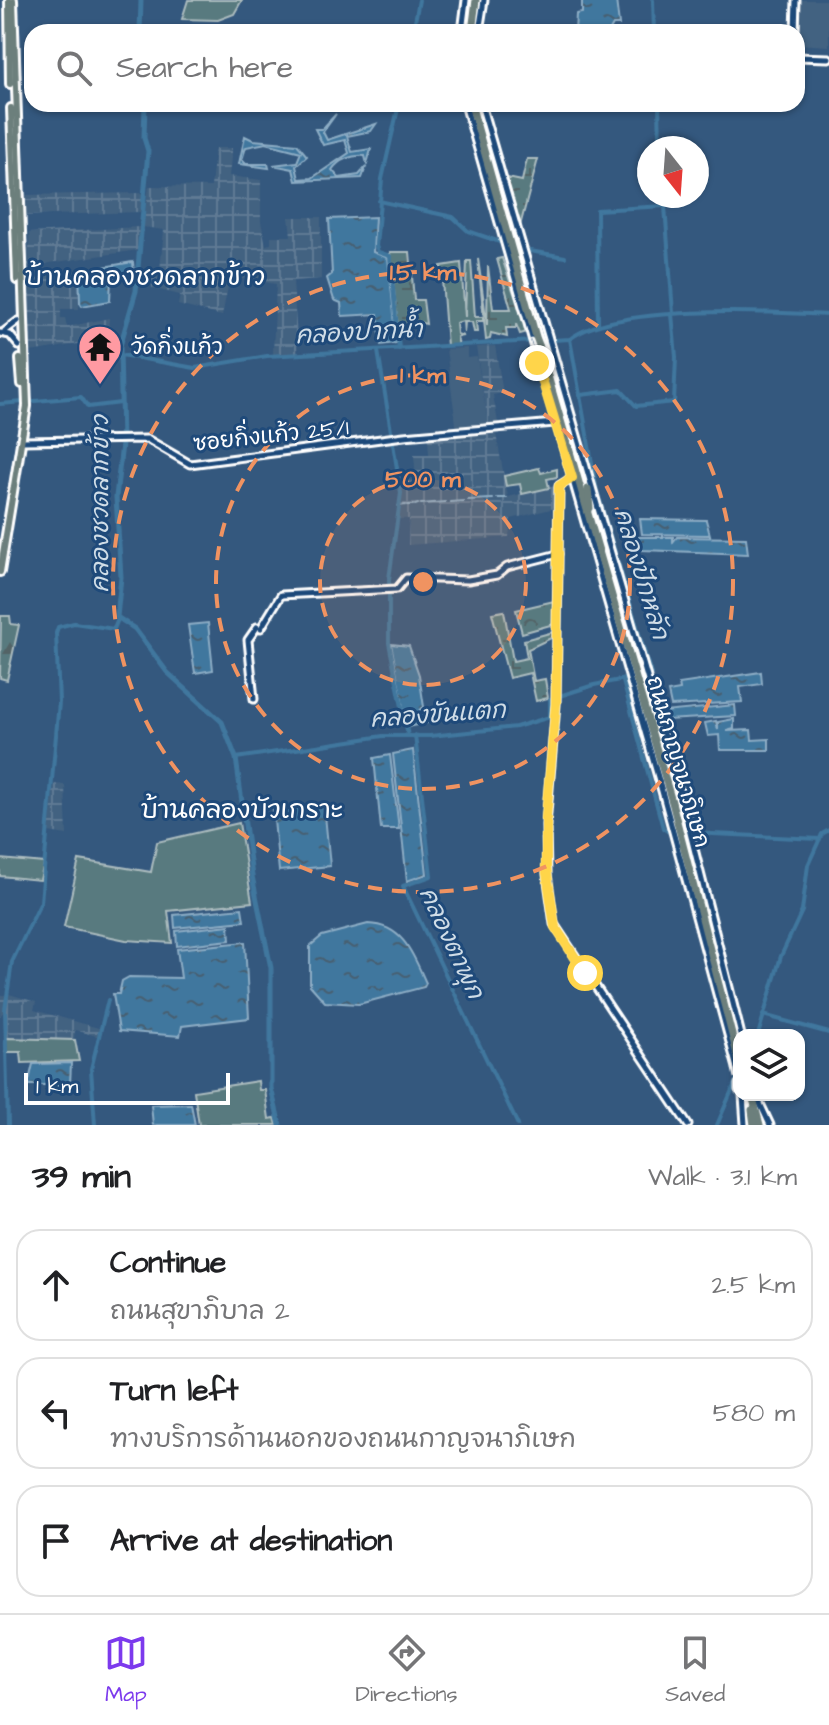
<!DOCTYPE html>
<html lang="en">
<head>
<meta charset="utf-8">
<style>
	:root { --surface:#fff; --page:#f6f6f6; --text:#202124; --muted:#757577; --line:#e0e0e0; --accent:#7c3aed }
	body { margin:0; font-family:"Architects Daughter","Playpen Sans Thai",sans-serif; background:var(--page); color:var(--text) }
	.controls { position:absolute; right:24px; bottom:24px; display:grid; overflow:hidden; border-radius:16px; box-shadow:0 2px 6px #0004 }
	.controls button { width:72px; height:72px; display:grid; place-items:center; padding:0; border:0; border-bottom:2px solid var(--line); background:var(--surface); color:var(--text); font:40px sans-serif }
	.compass { position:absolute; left:637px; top:136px; width:72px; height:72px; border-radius:50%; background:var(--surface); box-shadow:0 2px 6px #0004; rotate:163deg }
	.scale { position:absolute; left:24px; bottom:20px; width:206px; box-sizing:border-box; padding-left:8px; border:4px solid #fff; border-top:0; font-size:22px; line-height:28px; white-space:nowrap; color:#fff; -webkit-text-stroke:6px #1f4a7a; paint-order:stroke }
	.stop { position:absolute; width:24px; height:24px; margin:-18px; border:6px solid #ffd54a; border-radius:50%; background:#fff }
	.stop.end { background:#ffd54a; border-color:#fff; box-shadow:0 2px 8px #0008 }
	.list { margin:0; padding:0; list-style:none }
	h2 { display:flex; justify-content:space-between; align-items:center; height:104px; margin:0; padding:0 32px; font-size:34px }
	h2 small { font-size:26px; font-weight:400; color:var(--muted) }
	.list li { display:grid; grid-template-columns:52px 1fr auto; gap:24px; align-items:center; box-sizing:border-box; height:112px; margin:0 16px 16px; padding:0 16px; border:2px solid var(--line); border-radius:24px }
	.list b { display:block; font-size:30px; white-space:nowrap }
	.list p { margin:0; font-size:26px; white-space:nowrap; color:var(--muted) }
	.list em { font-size:26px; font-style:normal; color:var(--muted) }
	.icon { flex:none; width:44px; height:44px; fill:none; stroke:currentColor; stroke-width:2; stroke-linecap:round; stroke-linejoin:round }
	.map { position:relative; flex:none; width:829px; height:1125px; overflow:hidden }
	.search { position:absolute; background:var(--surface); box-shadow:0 2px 6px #0004; left:24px; right:24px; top:24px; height:88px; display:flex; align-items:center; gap:20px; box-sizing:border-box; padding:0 28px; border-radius:24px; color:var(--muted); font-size:30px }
	.sheet { height:488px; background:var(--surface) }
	nav { display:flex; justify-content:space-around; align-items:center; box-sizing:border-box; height:112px; border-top:2px solid var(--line); background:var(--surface); font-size:22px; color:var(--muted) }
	nav a { display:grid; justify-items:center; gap:4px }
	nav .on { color:var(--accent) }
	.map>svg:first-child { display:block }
</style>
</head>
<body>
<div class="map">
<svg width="829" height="1125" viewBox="0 0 829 1125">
	<defs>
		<pattern id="industrial-grid" width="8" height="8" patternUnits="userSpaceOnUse" patternTransform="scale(2)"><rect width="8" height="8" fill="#436281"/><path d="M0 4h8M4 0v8" fill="none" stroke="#5f7a94"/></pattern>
		<pattern id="forest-firs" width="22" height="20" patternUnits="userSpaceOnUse" patternTransform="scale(2)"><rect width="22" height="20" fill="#597a7f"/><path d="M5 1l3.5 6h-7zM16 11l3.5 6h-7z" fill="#526366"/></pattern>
		<pattern id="wetland-marsh" width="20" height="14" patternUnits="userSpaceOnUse" patternTransform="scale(2)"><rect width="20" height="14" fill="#597a7f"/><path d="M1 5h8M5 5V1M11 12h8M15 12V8" fill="none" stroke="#526366"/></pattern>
		<pattern id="park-crowns" width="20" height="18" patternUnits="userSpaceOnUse" patternTransform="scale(2)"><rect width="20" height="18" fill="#597a7f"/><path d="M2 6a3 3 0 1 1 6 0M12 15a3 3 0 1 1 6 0" fill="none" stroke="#526366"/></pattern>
		<pattern id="water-ripples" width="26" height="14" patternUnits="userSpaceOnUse" patternTransform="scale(2)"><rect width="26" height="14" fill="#41779e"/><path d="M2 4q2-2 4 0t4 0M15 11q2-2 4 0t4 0" fill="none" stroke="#475f71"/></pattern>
	</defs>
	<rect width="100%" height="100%" fill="#34587e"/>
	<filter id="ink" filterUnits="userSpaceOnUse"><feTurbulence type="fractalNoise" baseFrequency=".0125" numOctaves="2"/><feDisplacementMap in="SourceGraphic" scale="16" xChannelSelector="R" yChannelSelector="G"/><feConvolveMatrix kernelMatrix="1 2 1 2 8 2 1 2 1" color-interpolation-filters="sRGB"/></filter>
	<g filter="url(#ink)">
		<g fill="#436281">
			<polygon points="797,0 829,0 829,46 797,44"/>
			<polygon points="467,348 467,358 477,357 489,429 457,432 446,349"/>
		</g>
		<g fill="url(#industrial-grid)">
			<polygon points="215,148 232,148 229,176 261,180 261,222 266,245 271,244 271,236 291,236 289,217 321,217 321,279 293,281 298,353 273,354 276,284 230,277 222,316 178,305 180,295 152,288 151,269 160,270 164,230 143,227 149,186 211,187"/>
			<polygon points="143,193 140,212 21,216 20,201 25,201 25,195"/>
			<polygon points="139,227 138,250 22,267 22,250 29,249 29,233"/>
			<polygon points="78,270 79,309 61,309 61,318 65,318 67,327 109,318 108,339 30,352 29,328 24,328 22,280"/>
			<polygon points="495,346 503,393 493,395 499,428 489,429 476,347"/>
			<polygon points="496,434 508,497 555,486 555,508 511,519 509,537 408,545 409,519 398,519 402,495 400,479 416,480 414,455 429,454 428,438"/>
			<polygon points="54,784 65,785 67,835 49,832"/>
			<polygon points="9,994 36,1002 34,1010 102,1029 100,1037 75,1030 74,1040 6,1038 6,1009 0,1016 0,995 5,995 7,1006"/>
		</g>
		<g fill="#597a7f" stroke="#acbcbf" stroke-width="2">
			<polygon points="188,0 242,0 234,14 218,20 182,19"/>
			<polygon points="467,261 471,261 475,317 483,317 483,321 476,321 477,332 474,332 472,322 465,322 464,333 463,321 456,323 457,334 463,336 457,337 459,346 447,346 441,266 461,263 465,317"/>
			<polygon points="539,468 541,473 557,469 557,477 547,479 549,488 522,494 520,484 506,486 504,476"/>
			<polygon points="239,823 252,902 168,911 172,943 126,940 64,927 79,860 151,872 157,842"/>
			<polygon points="0,859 44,863 40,880 0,876"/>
			<polygon points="6,1038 75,1040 79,1061 22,1063 21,1052 5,1052"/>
			<polygon points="258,1081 259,1090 265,1090 269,1119 275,1118 277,1125 199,1125 194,1091"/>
		</g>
		<polygon fill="url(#forest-firs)" stroke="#acbcbf" stroke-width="2" points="1,616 10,616 11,624 19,625 7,680 0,678"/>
		<g fill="url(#wetland-marsh)" stroke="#acbcbf" stroke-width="2">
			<polygon points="527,159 538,159 520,226 523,237 520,238 503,177 522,181"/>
			<polygon points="390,252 410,252 414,300 423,300 426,324 408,320 407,326 398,327"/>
			<polygon points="502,258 527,332 520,334 516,324 516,328 506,328 507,337 491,333 490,339 486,340 478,259 487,325 488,266 493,309 511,309 497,259"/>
			<polygon points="504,611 513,661 527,658 524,640 553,632 553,637 528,649 534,681 545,679 548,698 536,701 530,673 509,678 492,613"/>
		</g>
		<polygon fill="url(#park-crowns)" stroke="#acbcbf" stroke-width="2" points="554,601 554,624 522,633 516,610"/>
		<g fill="url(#water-ripples)" stroke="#8dadc5" stroke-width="2">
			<polygon points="582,0 616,0 619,25 613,25 609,32 575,32 576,14 582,13"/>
			<path d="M336 114 323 132 327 140 376 124 371 131 347 136 352 152 371 149 367 164 365 156C352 155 339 159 332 170L339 178 359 175 366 167 362 178 296 181 293 169 273 165 297 162 301 152 266 143 246 147 242 160 246 164H268L269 168 239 164 245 136 253 140 297 144 307 156 296 166 299 179 312 178 349 153 345 140 323 145 315 129H322Z"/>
			<polygon points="375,217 373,252 388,258 397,343 381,345 378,314 342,316 341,303 334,300 327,278 332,274 329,219"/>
			<polygon points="133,262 134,274 111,277 110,301 82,306 80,303 79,271"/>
			<polygon points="640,519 706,520 710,535 642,534"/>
			<polygon points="637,537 673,537 673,542 677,537 746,538 748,554 642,550 642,546 637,546"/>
			<polygon points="208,623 213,670 195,673 188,625"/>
			<polygon points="391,644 409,646 419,675 424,707 419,710 425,709 427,723 419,725 416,716 417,725 407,727"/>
			<polygon points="761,672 762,684 740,687 742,702 671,706 668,692 680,690 679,684"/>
			<polygon points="735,705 736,716 666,720 663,712"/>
			<polygon points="734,719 734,729 727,731 751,730 752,740 769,739 769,750 720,750 719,735 708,736 705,723 716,721 718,730 718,722"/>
			<polygon points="413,750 427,874 407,881 393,754"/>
			<polygon points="390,755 399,829 381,829 374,758"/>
			<polygon points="324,805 330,866 279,871 273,810"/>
			<polygon points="242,908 244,921 175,928 174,915"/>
			<path d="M368 924C403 925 413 954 426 983L424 987 359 1004 325 1002 310 985V946L322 936Z"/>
			<polygon points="229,925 230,940 177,946 176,931"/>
			<polygon points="245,942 249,1018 182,1026 180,1036 119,1031 113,994 119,994 122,981 129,977 181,978 177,949"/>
			<polygon points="71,1063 70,1085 28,1085 33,1064"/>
			<polygon points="191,1104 195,1125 153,1125 151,1105"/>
		</g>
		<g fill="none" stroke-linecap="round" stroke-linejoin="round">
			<g stroke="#8dadc5" stroke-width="2">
				<polyline points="497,498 507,498"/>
				<polyline points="468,500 493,499"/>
				<polyline points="450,502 464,501"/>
				<polyline points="421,504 445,502"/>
				<polyline points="408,505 413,505"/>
				<polyline points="415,505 418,504"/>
				<polyline points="398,506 406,505"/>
			</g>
			<g stroke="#41779e" stroke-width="4">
				<polyline points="653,0 654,32"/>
				<polyline points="413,32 419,0"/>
				<polyline points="659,104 660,148"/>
				<polyline points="379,201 453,217 468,231 500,242"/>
				<polyline points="665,206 673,313"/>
				<polyline points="524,250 565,257"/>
				<polyline points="598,324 597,210 665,206 664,196"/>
				<polyline points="399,349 390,256 378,252 376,246 382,179 399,104"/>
				<polyline points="378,351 401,493 389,579 389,643 408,736"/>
				<path d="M121 355 195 368 267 356 570 339C613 304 771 312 829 315"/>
				<polyline points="581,395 621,390 636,406 674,402 676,357 672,314"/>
				<polyline points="0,404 81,397 88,407 120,403"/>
				<polyline points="623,681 663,828 669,832 820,839"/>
				<polyline points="415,735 431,876 403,886 518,1125"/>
				<polyline points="236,758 383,736 430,736 516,727 550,717 550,699 594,685 651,674 597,491 570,339"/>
				<polyline points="763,1015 829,1033"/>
				<polyline points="758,1035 781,956 802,911 808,865 822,834 829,830"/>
				<polyline points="8,1125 5,1010 12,962 41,902 59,702 56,633 58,627 74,623 114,629 118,619"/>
				<polyline points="95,1125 91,1069 108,1000"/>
				<polyline points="717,1125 738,1076"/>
			</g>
			<g stroke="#41779e" stroke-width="5">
				<polyline points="140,32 141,0"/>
				<polyline points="145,104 144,138 148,151 136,291 120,346 122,444 116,497 121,577 117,617 135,629 167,672 222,722 236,758 252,876 271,968 271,1088 280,1125"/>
			</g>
			<g stroke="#fff" stroke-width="11">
				<g id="secondary">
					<polyline points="462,32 466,0"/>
					<polyline points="479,32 484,0"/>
					<polyline points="795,32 796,0"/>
					<polyline points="797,57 829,58"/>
					<polyline points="465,104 662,791 737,1068"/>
					<polyline points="481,104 677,781 741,1035"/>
					<polyline points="5,331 18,321"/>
					<polyline points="0,333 10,335 19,346"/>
					<polyline points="22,441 147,439 190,464 404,436 555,423"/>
					<polyline points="572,478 559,486 556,704 546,825 547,874 554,924 688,1125"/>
					<polyline points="261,628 281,595 397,589 406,578 468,580 497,575 507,567 558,554"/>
					<polyline points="254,699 248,640 257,627"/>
					<polyline points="739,1084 739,1090"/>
					<polyline points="743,1095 745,1125"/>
					<polyline points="756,1095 770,1125"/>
				</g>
			</g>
			<g stroke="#fff" stroke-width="12">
				<g id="primary">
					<polyline points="9,0 10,84"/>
					<polyline points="11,108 17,280"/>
					<polyline points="20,359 22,384"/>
					<polyline points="0,572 27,406 13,0"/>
				</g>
			</g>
			<g stroke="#fff" stroke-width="13">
				<g id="highway">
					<polyline points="472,32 476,0"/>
					<polyline points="471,104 536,337"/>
					<polyline points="539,345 672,802 739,1062"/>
					<polyline points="588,489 590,508"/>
					<polyline points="752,1095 760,1125"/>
					<polyline points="752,1110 754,1125"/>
				</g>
			</g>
			<use href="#secondary" stroke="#1f4a7a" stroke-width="5"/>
			<use href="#primary" stroke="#6c7f7c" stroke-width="6"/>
			<use href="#highway" stroke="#6c7f7c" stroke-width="7"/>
			<g stroke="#fff" stroke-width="11" stroke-linecap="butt">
				<polyline id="secondary-bridge" points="737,1068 739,1077"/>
			</g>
			<g stroke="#fff" stroke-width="13" stroke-linecap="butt">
				<polyline id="highway-bridge" points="536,337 539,345"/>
			</g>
			<use href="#secondary-bridge" stroke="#1f4a7a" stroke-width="5"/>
			<use href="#highway-bridge" stroke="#6c7f7c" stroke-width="7"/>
		</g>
	</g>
	<g fill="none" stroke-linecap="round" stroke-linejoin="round" filter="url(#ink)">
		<polyline stroke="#ffd54a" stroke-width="10" points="537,363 572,478 559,486 556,704 546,817 546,867 555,927 585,973"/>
	</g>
	<circle cx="423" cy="582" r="103" fill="#f09361" fill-opacity=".12"/>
	<g fill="none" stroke="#f09361" stroke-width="4" stroke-dasharray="14 10">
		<circle cx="423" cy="582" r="103"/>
		<circle cx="423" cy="582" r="207"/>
		<circle cx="423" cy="582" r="310"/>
	</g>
	<defs>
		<g id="temple-pin" transform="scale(2.3)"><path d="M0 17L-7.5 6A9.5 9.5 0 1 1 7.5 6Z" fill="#ff9aa2" stroke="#1f4a7a"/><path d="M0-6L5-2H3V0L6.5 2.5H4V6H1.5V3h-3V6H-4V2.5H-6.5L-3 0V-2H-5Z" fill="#111"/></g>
	</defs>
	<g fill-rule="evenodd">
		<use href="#temple-pin" x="100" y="347"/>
	</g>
	<g text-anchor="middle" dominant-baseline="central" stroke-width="6" stroke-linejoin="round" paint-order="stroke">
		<g font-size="22" fill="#fff" stroke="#1f4a7a" text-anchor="start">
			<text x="131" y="347">วัดกิ่งแก้ว</text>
		</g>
		<g font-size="22" fill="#fff" stroke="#1f4a7a">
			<text transform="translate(271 436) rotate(-6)">ซอยกิ่งแก้ว 25/1</text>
			<text transform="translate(678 762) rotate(74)">ถนนกาญจนาภิเษก</text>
		</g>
		<g font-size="24" font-style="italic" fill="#d0dde7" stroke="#1f4a7a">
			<text transform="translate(359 333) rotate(-3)">คลองปากน้ำ</text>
			<text transform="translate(101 504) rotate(-90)">คลองชวดลากข้าว</text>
			<text transform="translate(641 574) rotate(73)">คลองปักหลัก</text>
			<text transform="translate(438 715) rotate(-4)">คลองขันแตก</text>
			<text transform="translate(451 943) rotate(65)">คลองตาพุก</text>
		</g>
		<g font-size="26" fill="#fff" stroke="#1f4a7a">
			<text x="145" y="277">บ้านคลองชวดลากข้าว</text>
			<text x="242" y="810">บ้านคลองบัวเกราะ</text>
		</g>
	</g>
	<circle cx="423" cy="582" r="12" fill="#f09361" stroke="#1f4a7a" stroke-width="4"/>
	<g font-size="24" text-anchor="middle" font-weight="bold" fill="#f09361" stroke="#1f4a7a" stroke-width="6" stroke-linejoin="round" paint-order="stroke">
		<text x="423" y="280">1.5 km</text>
		<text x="423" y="383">1 km</text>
		<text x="423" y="487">500 m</text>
	</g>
</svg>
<div class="controls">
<button><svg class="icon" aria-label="layers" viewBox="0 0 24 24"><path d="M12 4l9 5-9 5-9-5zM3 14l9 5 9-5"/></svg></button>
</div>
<svg class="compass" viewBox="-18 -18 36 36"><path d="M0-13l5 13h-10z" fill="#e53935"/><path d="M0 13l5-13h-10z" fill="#757577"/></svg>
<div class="scale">1 km</div>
<div class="stop" style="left:585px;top:973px"></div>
<div class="stop end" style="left:537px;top:363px"></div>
<div class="search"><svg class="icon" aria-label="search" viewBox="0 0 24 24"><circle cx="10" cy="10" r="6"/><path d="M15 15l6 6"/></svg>Search here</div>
</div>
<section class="sheet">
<h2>39 min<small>Walk · 3.1 km</small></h2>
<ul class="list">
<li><svg class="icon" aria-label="ahead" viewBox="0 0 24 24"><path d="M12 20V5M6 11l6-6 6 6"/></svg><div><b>Continue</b><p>ถนนสุขาภิบาล 2</p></div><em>2.5 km</em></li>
<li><svg class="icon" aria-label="left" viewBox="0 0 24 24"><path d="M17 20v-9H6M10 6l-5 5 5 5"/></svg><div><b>Turn left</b><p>ทางบริการด้านนอกของถนนกาญจนาภิเษก</p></div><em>580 m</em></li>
<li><svg class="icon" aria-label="arrive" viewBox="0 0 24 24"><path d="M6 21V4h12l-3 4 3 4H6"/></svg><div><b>Arrive at destination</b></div></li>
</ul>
</section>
<nav>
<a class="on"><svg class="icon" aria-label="map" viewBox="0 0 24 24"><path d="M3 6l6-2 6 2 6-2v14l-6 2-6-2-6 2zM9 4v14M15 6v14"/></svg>Map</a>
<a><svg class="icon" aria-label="directions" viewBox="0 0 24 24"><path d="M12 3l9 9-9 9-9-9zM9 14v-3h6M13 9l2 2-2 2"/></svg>Directions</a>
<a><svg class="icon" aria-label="saved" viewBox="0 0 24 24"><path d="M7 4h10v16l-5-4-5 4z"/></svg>Saved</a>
</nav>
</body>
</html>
